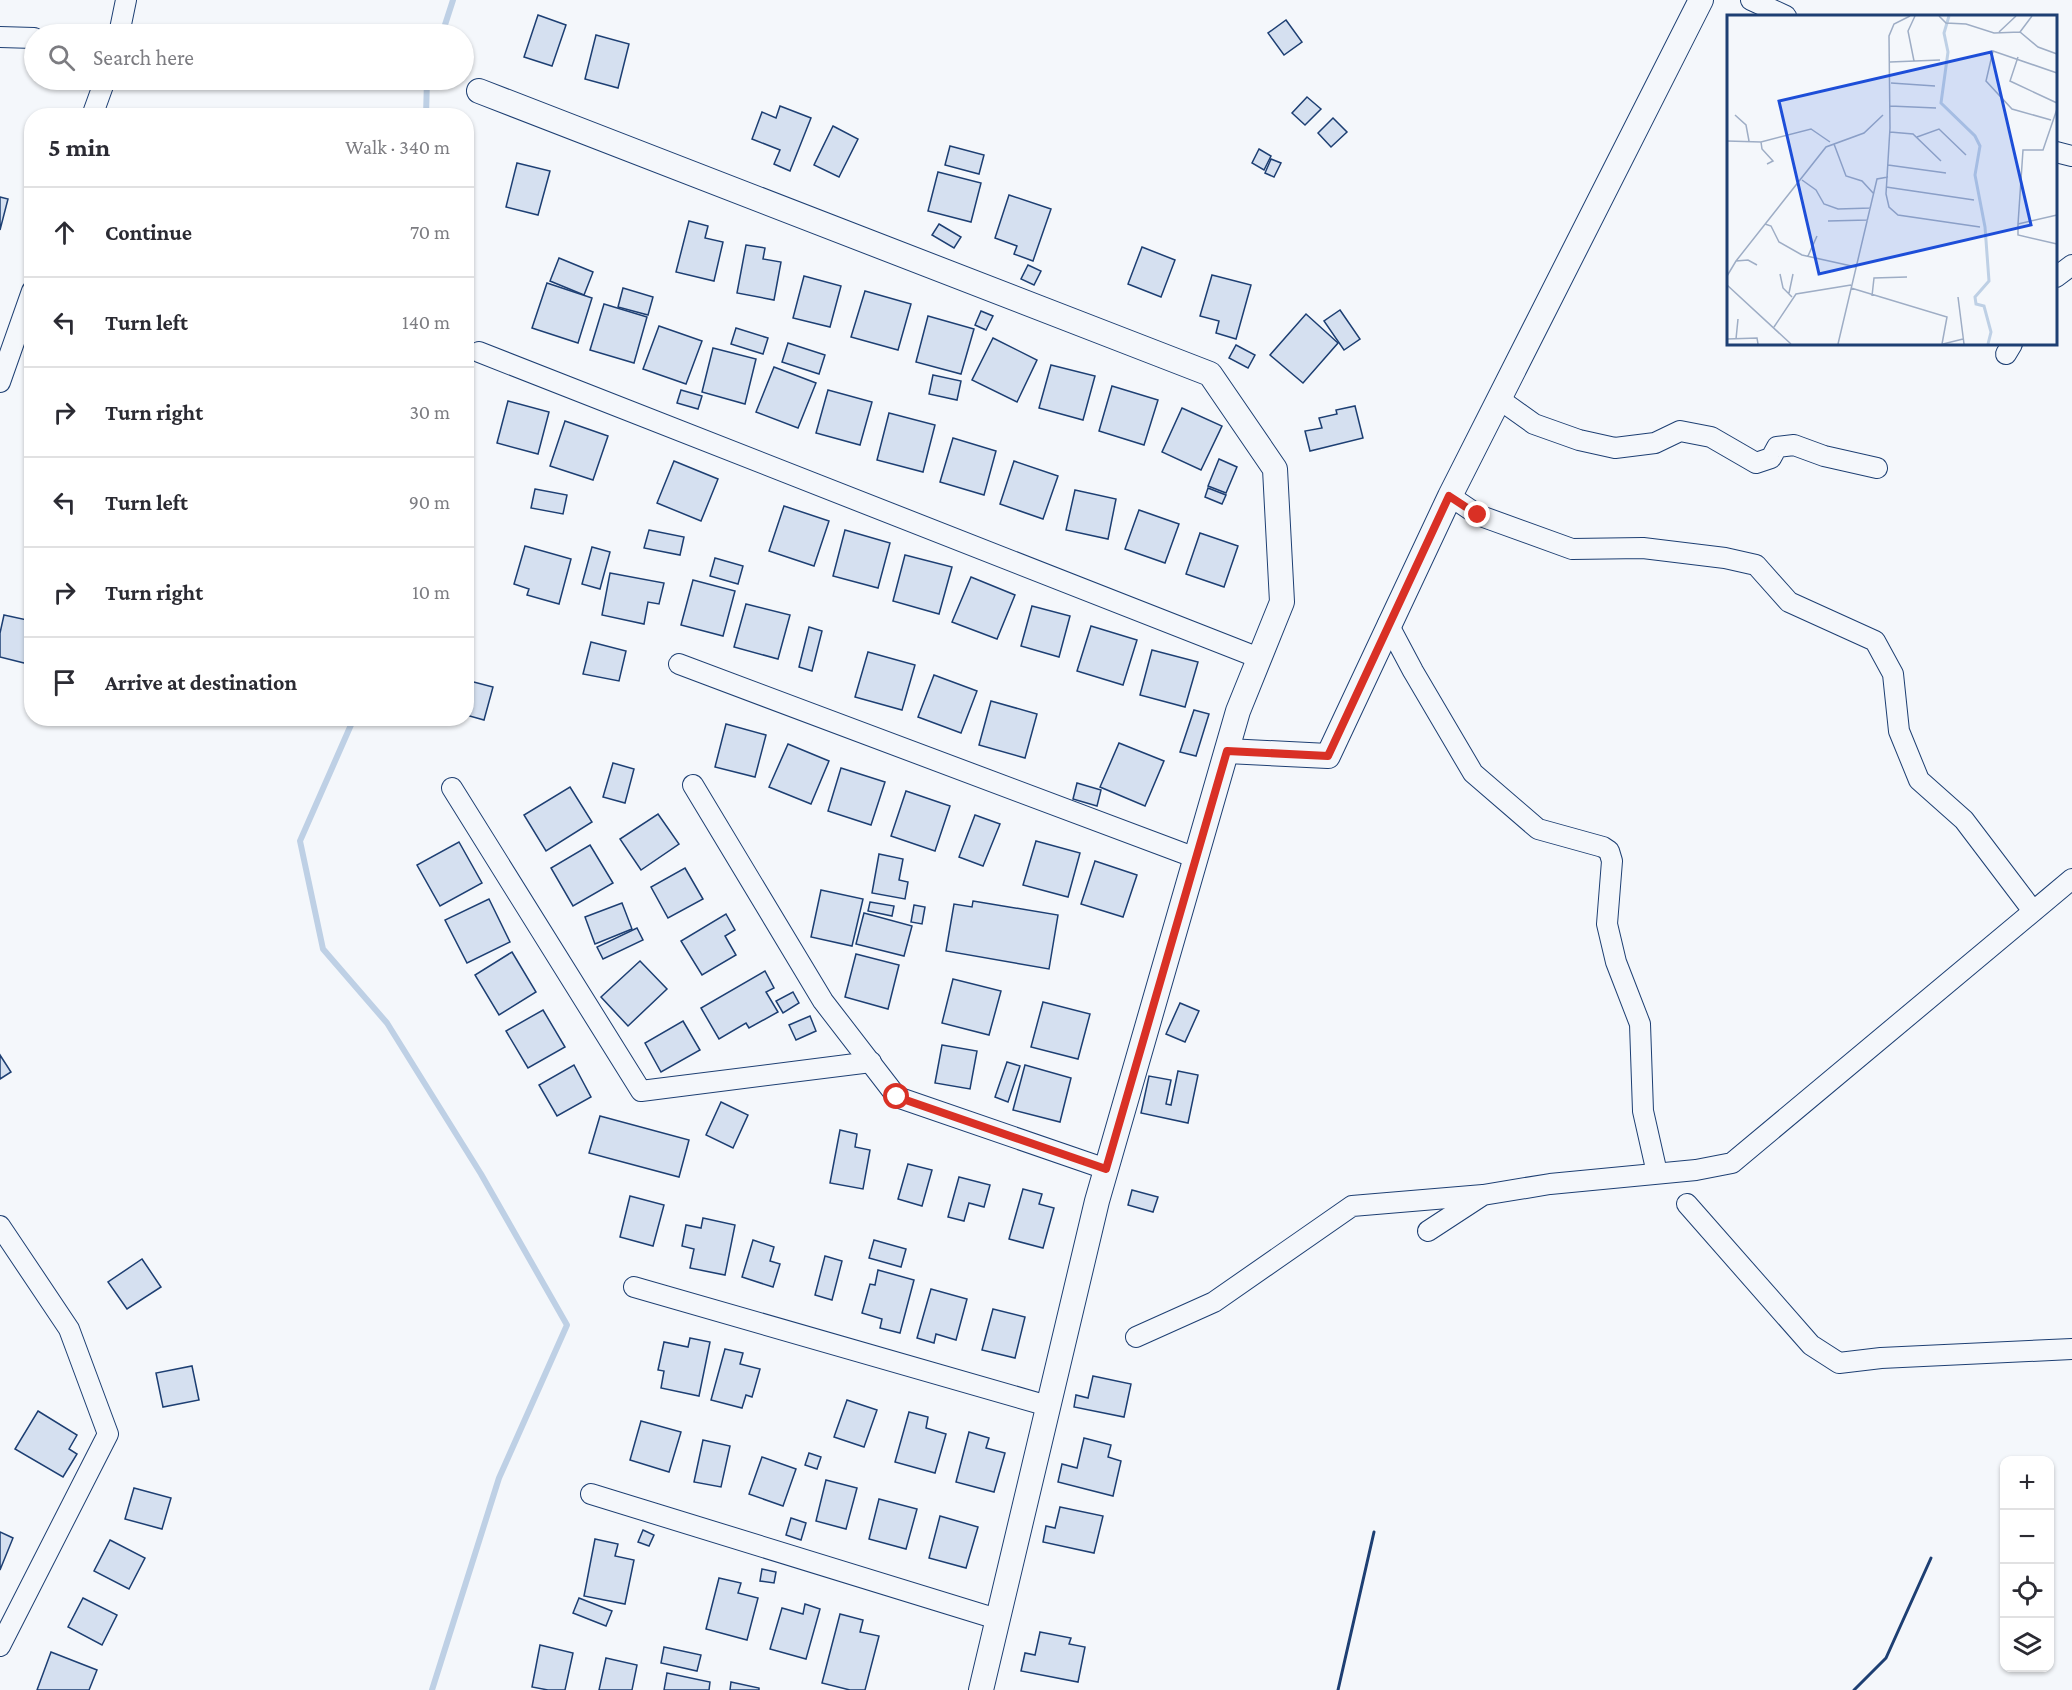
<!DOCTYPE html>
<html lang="en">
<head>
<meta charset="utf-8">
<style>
	:root { --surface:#fff; --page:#f7f7f7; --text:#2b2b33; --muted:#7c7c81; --line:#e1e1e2 }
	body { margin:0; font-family:"Crimson Pro",serif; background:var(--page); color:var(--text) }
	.controls { position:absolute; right:18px; bottom:18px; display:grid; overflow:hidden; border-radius:12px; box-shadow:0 2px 4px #0004 }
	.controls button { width:54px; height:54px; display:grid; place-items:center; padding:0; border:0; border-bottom:2px solid var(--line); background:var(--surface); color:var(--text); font:30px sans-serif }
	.stop { position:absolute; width:18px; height:18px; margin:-14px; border:4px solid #d93025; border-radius:50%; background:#fff }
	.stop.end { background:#d93025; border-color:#fff; box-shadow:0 2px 6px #0008 }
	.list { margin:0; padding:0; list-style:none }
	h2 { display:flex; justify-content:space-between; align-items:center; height:78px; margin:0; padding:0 24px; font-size:26px }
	h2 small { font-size:20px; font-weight:400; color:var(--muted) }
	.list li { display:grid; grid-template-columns:39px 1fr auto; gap:18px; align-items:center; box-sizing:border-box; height:90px; padding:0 24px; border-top:2px solid var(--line) }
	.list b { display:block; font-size:22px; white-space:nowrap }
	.list em { font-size:20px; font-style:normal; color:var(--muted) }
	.icon { flex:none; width:33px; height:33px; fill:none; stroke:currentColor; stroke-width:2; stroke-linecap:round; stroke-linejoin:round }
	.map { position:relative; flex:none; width:2072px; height:1690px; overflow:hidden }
	.search { position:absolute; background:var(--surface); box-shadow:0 2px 4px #0004; left:24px; top:24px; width:450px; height:66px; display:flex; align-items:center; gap:15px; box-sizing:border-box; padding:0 21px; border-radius:33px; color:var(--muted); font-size:22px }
	.panel { position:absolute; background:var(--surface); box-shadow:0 2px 4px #0004; left:24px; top:108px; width:450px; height:618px; border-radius:24px }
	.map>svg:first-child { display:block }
</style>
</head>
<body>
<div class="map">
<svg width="2072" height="1690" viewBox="0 0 2072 1690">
	<rect width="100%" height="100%" fill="#f4f7fb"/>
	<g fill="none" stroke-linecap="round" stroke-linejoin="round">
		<g stroke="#bed0e5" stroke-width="6">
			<polyline points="442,34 453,0"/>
			<polyline points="426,116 427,80"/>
			<polyline points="354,718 300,841 323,949 387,1023 481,1174 567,1325 499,1478 432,1690"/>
		</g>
	</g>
	<g fill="#d5e0f0" stroke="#1d3f73" stroke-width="1.5">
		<polygon points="538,15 566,25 552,66 524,57"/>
		<polygon points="1286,20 1302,42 1284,55 1268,33"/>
		<polygon points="596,35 629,44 618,88 585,79"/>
		<polygon points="1307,97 1321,109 1305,125 1292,113"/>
		<polygon points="780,106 811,118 790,171 774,164 780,150 752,139 762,112 776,118"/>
		<polygon points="1333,118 1347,132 1331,147 1318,133"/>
		<polygon points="833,126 858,139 839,177 814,165"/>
		<polygon points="950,146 984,155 979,174 945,165"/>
		<polygon points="1259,149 1271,156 1264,170 1252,163"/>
		<polygon points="1271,159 1281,163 1274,177 1265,173"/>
		<polygon points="517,163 550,171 538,215 506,207"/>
		<polygon points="938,172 981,183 971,222 928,211"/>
		<polygon points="1009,195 1051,209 1033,261 1014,254 1017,246 995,238"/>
		<polygon points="0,197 8,199 0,230"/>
		<polygon points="689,221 708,226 705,238 723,242 714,281 676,272"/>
		<polygon points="939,224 961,237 954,248 932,235"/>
		<polygon points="746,245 765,248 763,259 781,262 774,300 737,293"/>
		<polygon points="1142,247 1175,260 1161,297 1128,284"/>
		<polygon points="559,258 593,272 584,295 550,281"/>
		<polygon points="1028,265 1041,271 1034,285 1021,279"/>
		<polygon points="1212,275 1251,285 1236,339 1216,333 1219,321 1200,316"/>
		<polygon points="804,276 841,286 830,327 793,318"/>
		<polygon points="547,283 592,298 578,343 532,328"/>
		<polygon points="623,288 653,297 648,315 618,307"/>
		<polygon points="865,291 911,304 898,350 851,337"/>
		<polygon points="604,304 647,317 634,363 590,350"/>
		<polygon points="1340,310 1360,339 1344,350 1324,321"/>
		<polygon points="981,311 993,316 986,330 975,325"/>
		<polygon points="1306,314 1338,343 1303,383 1270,355"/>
		<polygon points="928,316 974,329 961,374 916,362"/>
		<polygon points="659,326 702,341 686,384 643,369"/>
		<polygon points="736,328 768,338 763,354 731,344"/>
		<polygon points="993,338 1037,360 1017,402 972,380"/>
		<polygon points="788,343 825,355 819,374 782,362"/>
		<polygon points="1236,345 1255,355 1248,368 1229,358"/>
		<polygon points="713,348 756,359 745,404 702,392"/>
		<polygon points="1051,365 1095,376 1083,420 1039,408"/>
		<polygon points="774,367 816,383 798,428 756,412"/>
		<polygon points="933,375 961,381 957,400 929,394"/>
		<polygon points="1112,386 1158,400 1144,445 1099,431"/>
		<polygon points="681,390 702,396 698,409 677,403"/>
		<polygon points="828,390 872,402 860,445 816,433"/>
		<polygon points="508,401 549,412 538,454 497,443"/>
		<polygon points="1355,406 1363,438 1310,451 1305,431 1322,428 1319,418 1337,414 1336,410"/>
		<polygon points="1182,408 1222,426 1201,470 1162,452"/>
		<polygon points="889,413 935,425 923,472 877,460"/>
		<polygon points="565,421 608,436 593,480 550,466"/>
		<polygon points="953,438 996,451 984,495 940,482"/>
		<polygon points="1219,459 1237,467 1226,493 1208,486"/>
		<polygon points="674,461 718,479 701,521 657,503"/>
		<polygon points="1014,461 1058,476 1043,519 1000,504"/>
		<polygon points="1208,488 1226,495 1222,504 1205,497"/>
		<polygon points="535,489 567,495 563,514 531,508"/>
		<polygon points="1075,490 1116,499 1108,539 1066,530"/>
		<polygon points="784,506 829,521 814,566 769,551"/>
		<polygon points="1139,510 1179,524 1165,563 1125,549"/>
		<polygon points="649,530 684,537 680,555 644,548"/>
		<polygon points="845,530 890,543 878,588 833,576"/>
		<polygon points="1200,533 1238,546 1224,587 1186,574"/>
		<polygon points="525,546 571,559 559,604 527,595 529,589 514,584"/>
		<polygon points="592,547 610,552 600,589 582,584"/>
		<polygon points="905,555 952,567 939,614 893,601"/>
		<polygon points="715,558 743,566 738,584 710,576"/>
		<polygon points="610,573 664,583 659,604 648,602 644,624 602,615"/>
		<polygon points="971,577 1015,595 997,639 952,622"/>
		<polygon points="693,580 735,591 723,636 681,625"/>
		<polygon points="746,604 790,615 778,659 734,647"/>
		<polygon points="1032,606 1070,616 1059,657 1021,646"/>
		<polygon points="4,615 32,621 32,665 0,657 0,633"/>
		<polygon points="1091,626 1137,640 1123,685 1077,671"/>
		<polygon points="809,627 822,631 812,671 799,667"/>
		<polygon points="591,642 626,651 619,681 583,674"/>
		<polygon points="1152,650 1198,662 1185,707 1140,695"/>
		<polygon points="868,652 915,665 902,710 855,697"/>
		<polygon points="934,675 977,691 961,733 918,717"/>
		<polygon points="466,680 493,687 484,720 466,715"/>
		<polygon points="991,701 1037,714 1025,758 979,745"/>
		<polygon points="1194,710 1209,714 1196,756 1180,752"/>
		<polygon points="726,724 766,735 755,777 715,767"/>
		<polygon points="1119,743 1164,761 1145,806 1100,787"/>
		<polygon points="788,744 829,761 811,804 769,787"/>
		<polygon points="613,763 634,769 625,803 603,797"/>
		<polygon points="841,768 885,782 871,825 828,811"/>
		<polygon points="1077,783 1101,790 1097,806 1073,799"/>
		<polygon points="570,787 592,822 546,851 524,815"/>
		<polygon points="906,791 950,806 935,851 891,836"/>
		<polygon points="658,814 679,844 641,870 620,839"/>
		<polygon points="975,815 1000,824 983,866 959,857"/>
		<polygon points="1036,841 1080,853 1068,897 1023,885"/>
		<polygon points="459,842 482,883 440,906 417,865"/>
		<polygon points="590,845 613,883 573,906 551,868"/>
		<polygon points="879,854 903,859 899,880 908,882 905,899 872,893"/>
		<polygon points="1095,861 1137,875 1123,917 1081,904"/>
		<polygon points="685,868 703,899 668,918 651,887"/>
		<polygon points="821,890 863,899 852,946 811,937"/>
		<polygon points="489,899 510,942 467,963 445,920"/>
		<polygon points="973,901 1058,915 1049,969 946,951 954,904 972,907"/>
		<polygon points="870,902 894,906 892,916 868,911"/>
		<polygon points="622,903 632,929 595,944 585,917"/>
		<polygon points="914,905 925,907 922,924 911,922"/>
		<polygon points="864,913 912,926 904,956 856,944"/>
		<polygon points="726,914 735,930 725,936 736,955 702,975 681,941"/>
		<polygon points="637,928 643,940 603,959 597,947"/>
		<polygon points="512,952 536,992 499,1015 475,975"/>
		<polygon points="856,954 899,965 888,1009 845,997"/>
		<polygon points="640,961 667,989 628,1026 601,997"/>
		<polygon points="765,971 774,988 766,992 778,1012 749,1028 746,1023 719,1039 701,1008"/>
		<polygon points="953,979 1001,991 989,1035 942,1023"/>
		<polygon points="793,992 799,1003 783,1013 776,1001"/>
		<polygon points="1043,1002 1090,1014 1078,1059 1031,1047"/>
		<polygon points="1180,1003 1199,1011 1185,1042 1166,1034"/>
		<polygon points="543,1010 565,1047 528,1068 506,1031"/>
		<polygon points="810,1016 816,1031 796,1040 789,1025"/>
		<polygon points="683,1021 700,1050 661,1072 645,1043"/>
		<polygon points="942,1045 977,1051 970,1089 935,1083"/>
		<polygon points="0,1055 11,1072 0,1079"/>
		<polygon points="1007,1062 1020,1066 1008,1102 995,1097"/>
		<polygon points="574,1065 591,1097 557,1116 539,1085"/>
		<polygon points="1025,1065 1071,1078 1060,1122 1013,1110"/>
		<polygon points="1178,1071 1198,1075 1188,1123 1141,1113 1149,1076 1171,1080 1166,1104 1171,1105"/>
		<polygon points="721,1102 748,1115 733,1148 706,1135"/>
		<polygon points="600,1116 689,1140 679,1177 589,1153"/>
		<polygon points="840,1130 857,1134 855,1147 870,1150 863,1189 830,1183"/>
		<polygon points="908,1164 932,1170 922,1206 898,1199"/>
		<polygon points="959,1177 990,1185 984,1207 969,1203 964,1221 948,1217"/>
		<polygon points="1023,1189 1042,1194 1039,1204 1054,1208 1043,1248 1009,1239"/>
		<polygon points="1132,1190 1158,1197 1153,1212 1128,1205"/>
		<polygon points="630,1196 664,1205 653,1246 620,1237"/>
		<polygon points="703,1218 735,1225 725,1275 690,1268 694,1249 682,1246 686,1225 701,1228"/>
		<polygon points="753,1240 774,1247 770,1261 780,1264 773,1287 742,1277"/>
		<polygon points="874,1240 906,1249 901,1267 869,1258"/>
		<polygon points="825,1256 842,1261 832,1300 815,1295"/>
		<polygon points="142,1259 161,1287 127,1309 108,1282"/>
		<polygon points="878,1270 914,1280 900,1333 880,1328 882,1319 862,1313 870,1284 875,1285"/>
		<polygon points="931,1289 967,1299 956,1340 936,1334 934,1343 917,1338"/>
		<polygon points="993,1309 1025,1317 1015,1358 982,1350"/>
		<polygon points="690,1338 710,1342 699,1396 661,1388 664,1371 658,1370 664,1342 688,1347"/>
		<polygon points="725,1349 743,1353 740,1364 760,1369 752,1397 746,1395 742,1408 711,1400"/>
		<polygon points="192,1366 199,1400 163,1407 156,1373"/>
		<polygon points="1093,1376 1131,1384 1124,1417 1074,1407 1076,1395 1088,1398"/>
		<polygon points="847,1400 877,1410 864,1447 834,1437"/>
		<polygon points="38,1411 77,1435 69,1449 77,1454 63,1477 15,1449"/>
		<polygon points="909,1412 928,1417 926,1428 946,1434 935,1473 895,1462"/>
		<polygon points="641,1421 681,1432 669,1472 630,1460"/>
		<polygon points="969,1432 989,1438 986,1448 1005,1453 994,1492 956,1482"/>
		<polygon points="1084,1438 1111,1445 1108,1457 1121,1461 1113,1496 1058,1482 1062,1464 1077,1468"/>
		<polygon points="703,1440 730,1446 721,1487 694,1482"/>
		<polygon points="809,1453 821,1457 817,1469 805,1465"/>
		<polygon points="762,1457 796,1469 783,1506 749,1494"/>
		<polygon points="826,1480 857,1488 846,1529 816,1521"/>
		<polygon points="134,1488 171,1498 162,1529 125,1519"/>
		<polygon points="879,1499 917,1509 906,1549 869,1539"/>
		<polygon points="1060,1507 1103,1516 1094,1553 1043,1542 1046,1526 1055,1528"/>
		<polygon points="940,1516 978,1527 966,1568 929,1558"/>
		<polygon points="791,1518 806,1523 801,1540 786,1535"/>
		<polygon points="643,1530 654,1535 649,1546 638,1542"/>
		<polygon points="0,1532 13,1538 0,1570"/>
		<polygon points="595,1539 618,1544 615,1556 634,1560 625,1604 584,1596"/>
		<polygon points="110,1540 145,1558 129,1589 94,1571"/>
		<polygon points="762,1569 776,1572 774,1583 760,1581"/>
		<polygon points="719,1578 741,1583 738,1593 758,1598 747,1640 706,1629"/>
		<polygon points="83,1598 117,1615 102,1645 68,1627"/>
		<polygon points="579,1598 612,1611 606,1626 573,1613"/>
		<polygon points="805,1604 820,1609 806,1659 770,1649 782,1608 803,1614"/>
		<polygon points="840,1614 863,1620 860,1632 879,1636 865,1690 850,1690 822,1683"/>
		<polygon points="1040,1632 1071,1638 1069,1644 1085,1647 1078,1682 1021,1671 1025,1653 1035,1655"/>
		<polygon points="540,1645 573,1653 565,1690 548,1690 532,1687"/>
		<polygon points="664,1647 701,1655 697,1671 661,1663"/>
		<polygon points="51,1652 97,1670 89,1690 37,1690"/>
		<polygon points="606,1658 637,1665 632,1690 599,1690"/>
		<polygon points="667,1673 710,1682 709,1690 664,1690"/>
		<polygon points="731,1682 759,1688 759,1690 730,1690"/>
	</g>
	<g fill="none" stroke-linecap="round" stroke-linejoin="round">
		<g stroke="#1d3f73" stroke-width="22">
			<g id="minor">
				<polyline points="1751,0 1786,16"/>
				<polyline points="119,34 126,0"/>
				<polyline points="0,37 34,38"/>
				<polyline points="92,116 105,80"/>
				<polyline points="2056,152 2072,156"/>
				<polyline points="2056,277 2072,265"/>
				<polyline points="479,352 1259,658"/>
				<polyline points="2006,354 2012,344"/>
				<polyline points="0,382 32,291"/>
				<polyline points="1499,399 1534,424 1579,440 1615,448 1655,443 1680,431 1711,437 1756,463 1771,458 1777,447 1794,445 1824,456 1877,468"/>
				<polyline points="1450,496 1478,515 1572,549 1643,548 1725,558 1756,565 1789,602 1875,641 1893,674 1899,731 1919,780 1964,820 2033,911"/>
				<polyline points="1388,624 1413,671 1473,773 1538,829 1603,847 1609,851 1612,861 1607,924 1616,962 1640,1024 1643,1111 1657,1173"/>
				<polyline points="679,664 1196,858"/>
				<polyline points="693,785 823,1001 897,1097 1106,1169"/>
				<polyline points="452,788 641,1091 871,1062"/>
				<polyline points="1687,1204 1811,1345 1839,1363 1881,1358 2072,1349"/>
				<polyline points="0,1226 69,1329 108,1434 0,1646"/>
				<polyline points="1428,1231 1480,1197"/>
				<polyline points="634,1287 1048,1406"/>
				<polyline points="1136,1337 1214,1302 1352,1206 1483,1195 1550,1184 1696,1170 1732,1163 2072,879"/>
				<polyline points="591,1494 997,1619"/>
			</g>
		</g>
		<g stroke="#1d3f73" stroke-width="26">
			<g id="tertiary">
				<polyline points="479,91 1210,374 1275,469 1282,602 1238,711 1097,1201 981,1690"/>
				<polyline points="1227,751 1328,756 1450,496 1701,0"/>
			</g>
		</g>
		<use href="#minor" stroke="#f4f7fb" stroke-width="20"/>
		<use href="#tertiary" stroke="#f4f7fb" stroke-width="24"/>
		<g stroke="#1d3f73" stroke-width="3">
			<polyline points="1338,1690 1374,1532"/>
			<polyline points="1854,1690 1886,1658 1931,1558"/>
		</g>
	</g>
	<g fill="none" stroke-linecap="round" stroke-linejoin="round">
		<polyline stroke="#d93025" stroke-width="8" points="897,1097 1106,1169 1227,751 1328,756 1449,496 1478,515"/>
	</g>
	<g transform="translate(1727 15)">
		<rect width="330" height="330" fill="#f4f7fb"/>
		<path fill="none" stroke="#bed0e5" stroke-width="3" d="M222 1 217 18 221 37 214 88 248 121 253 131 248 160 258 212 262 266 248 282 249 289 257 291 264 317 261 329"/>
		<path fill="none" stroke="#9eadc5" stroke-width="1.5" d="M183 1 167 9 162 21 163 113 159 179 162 192 171 200 253 212M212 1 219 8 239 9 267 18 293 17 311 32 330 39M272 17 289 1M293 17 305 1M291 42 283 66 330 88M187 46 181 16 188 1M163 47 213 45M164 68 208 71M163 91 209 93M330 94 316 135H296L291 209V220L330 229M8 100 19 110 22 126M324 105 285 94 259 66 266 36 330 58M163 117 186 119 214 146M190 122 212 114 239 140M0 126 34 127 84 114 103 127M34 127 35 134 46 146 40 149M107 129 119 161 135 166 147 179M161 150 219 158M75 165 89 175 97 189 111 194 144 193M159 172 247 185M101 206 141 205M38 209 44 211 52 227 75 240 129 252M291 209 330 200M81 241 90 221M9 246 99 132 137 118 156 100M53 259 56 273 65 282M0 261 9 246 21 245 30 250M0 270 64 329M124 273 220 302 215 329M62 278 66 259M145 281 147 263 180 262M231 282 237 329M47 312 69 279 124 270M0 324 30 323 31 329M9 324 11 304M111 329 150 164 161 162M216 329 236 324"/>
		<path fill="#1d4ed8" fill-opacity="0.15" stroke="#1d4ed8" stroke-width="3" d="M264 37 304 210 92 259 52 86Z"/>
		<rect width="330" height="330" fill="none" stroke="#1d3f73" stroke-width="3"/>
	</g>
</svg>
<div class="controls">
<button>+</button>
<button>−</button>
<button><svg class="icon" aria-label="locate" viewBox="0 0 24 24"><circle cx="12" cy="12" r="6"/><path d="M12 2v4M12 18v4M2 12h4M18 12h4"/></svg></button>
<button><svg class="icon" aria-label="layers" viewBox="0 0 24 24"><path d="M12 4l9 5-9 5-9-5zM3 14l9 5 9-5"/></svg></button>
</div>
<div class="stop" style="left:897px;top:1097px"></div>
<div class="stop end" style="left:1478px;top:515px"></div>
<div class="search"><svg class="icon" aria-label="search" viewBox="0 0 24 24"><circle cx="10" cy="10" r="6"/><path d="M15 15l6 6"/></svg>Search here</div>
<section class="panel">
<h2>5 min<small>Walk · 340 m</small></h2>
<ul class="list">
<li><svg class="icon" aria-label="ahead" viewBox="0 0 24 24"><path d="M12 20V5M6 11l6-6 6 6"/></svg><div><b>Continue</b></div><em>70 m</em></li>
<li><svg class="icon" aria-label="left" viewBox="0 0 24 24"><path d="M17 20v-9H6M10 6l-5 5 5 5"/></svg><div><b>Turn left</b></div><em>140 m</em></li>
<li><svg class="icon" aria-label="right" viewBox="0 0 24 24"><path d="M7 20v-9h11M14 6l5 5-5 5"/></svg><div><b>Turn right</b></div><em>30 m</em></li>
<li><svg class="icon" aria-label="left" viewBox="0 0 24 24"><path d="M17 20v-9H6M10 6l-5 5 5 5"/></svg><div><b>Turn left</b></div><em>90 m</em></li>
<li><svg class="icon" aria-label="right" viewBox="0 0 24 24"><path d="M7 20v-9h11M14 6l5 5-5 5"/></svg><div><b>Turn right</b></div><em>10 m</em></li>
<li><svg class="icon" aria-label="arrive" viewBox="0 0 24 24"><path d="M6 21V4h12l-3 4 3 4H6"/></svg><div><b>Arrive at destination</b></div></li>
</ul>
</section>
</div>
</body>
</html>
